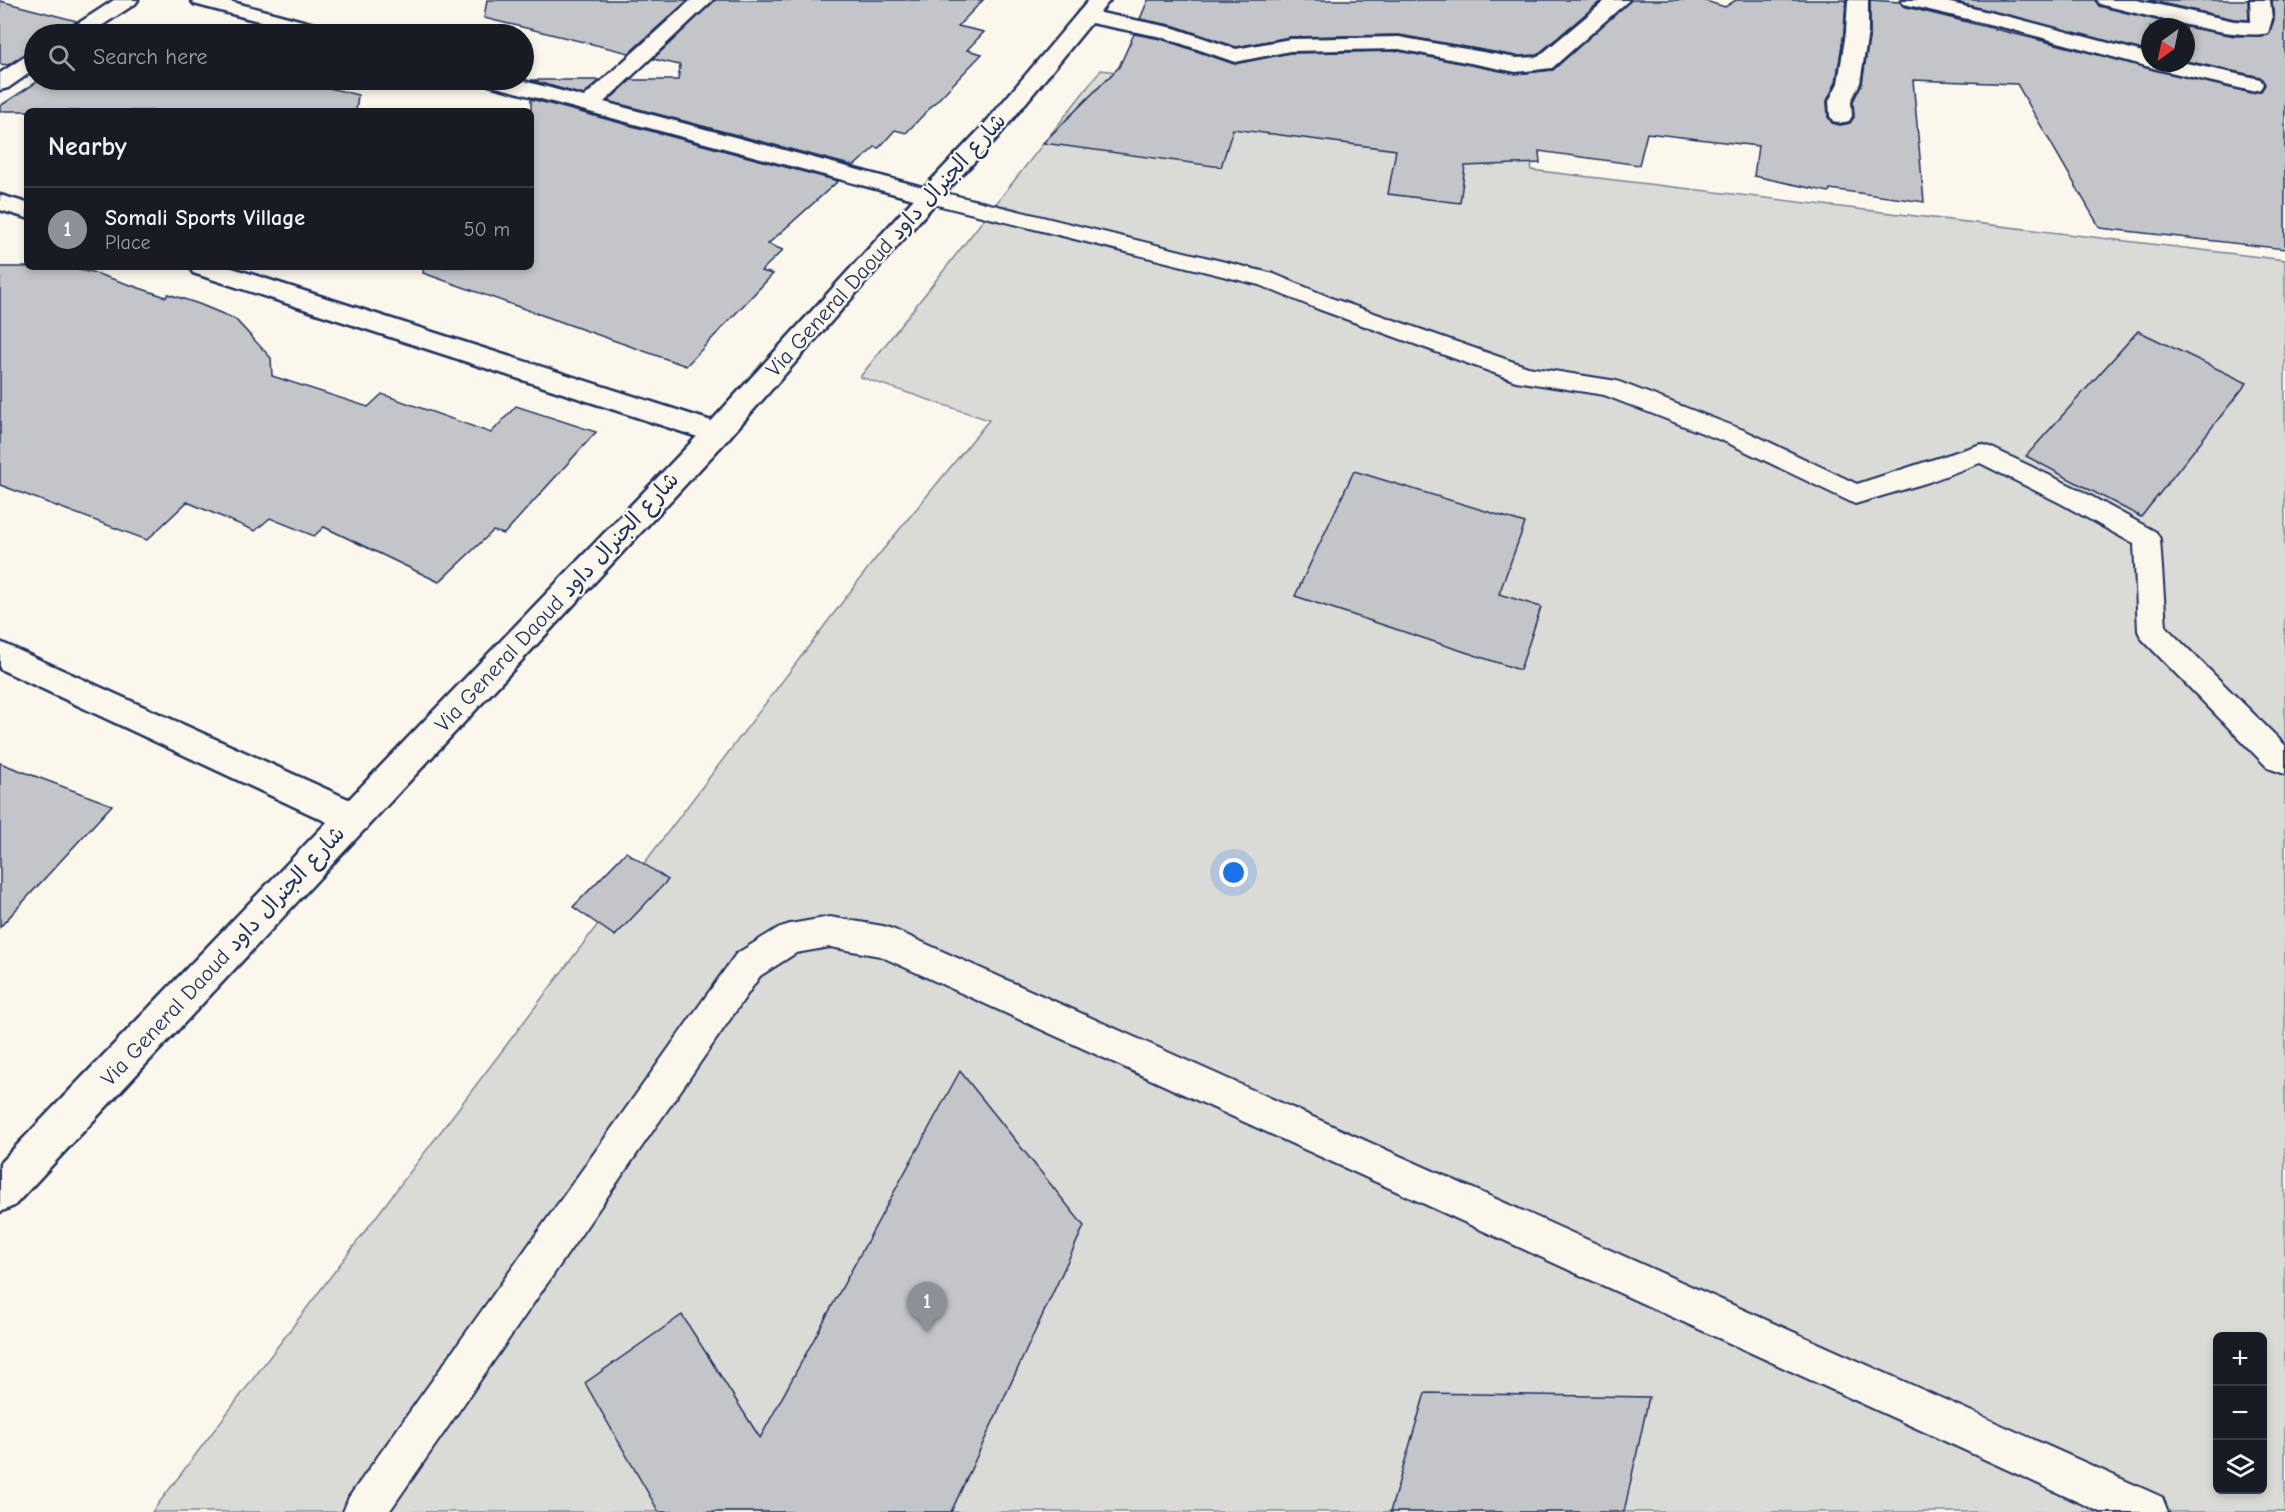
<!DOCTYPE html>
<html lang="en">
<head>
<meta charset="utf-8">
<style>
	:root { --surface:#171b24; --page:#20242c; --text:#f1f3f6; --muted:#9ea1a6; --line:#363941; --accent:#8c9099 }
	body { margin:0; font-family:"Comic Neue","Playpen Sans Arabic",sans-serif; background:var(--page); color:var(--text) }
	.controls { position:absolute; right:18px; bottom:18px; display:grid; overflow:hidden; border-radius:9px; box-shadow:0 3px 9px #0003 }
	.controls button { width:54px; height:54px; display:grid; place-items:center; padding:0; border:0; border-bottom:2px solid var(--line); background:var(--surface); color:var(--text); font:30px sans-serif }
	.compass { position:absolute; left:2141px; top:18px; width:54px; height:54px; border-radius:50%; background:var(--surface); box-shadow:0 3px 9px #0003; rotate:213deg }
	.you { position:absolute; left:1234px; top:873px; width:21px; height:21px; margin:-15px; border:4px solid #fff; border-radius:50%; background:#1a73e8; box-shadow:0 0 0 9px #1a73e833 }
	.badge { display:grid; place-items:center; width:39px; height:39px; border-radius:50%; background:var(--accent); color:#fff; font-size:20px; font-weight:700 }
	.pin { position:absolute; translate:-50% -50px; filter:drop-shadow(0 2px 3px #0008) }
	.pin::after { content:''; position:absolute; top:32px; width:21px; height:18px; background:inherit; clip-path:polygon(0 0,100% 0,50% 100%) }
	.list { margin:0; padding:0; list-style:none }
	h2 { display:flex; justify-content:space-between; align-items:center; height:78px; margin:0; padding:0 24px; font-size:26px }
	h2 small { font-size:20px; font-weight:400; color:var(--muted) }
	.list li { display:grid; grid-template-columns:39px 1fr auto; gap:18px; align-items:center; box-sizing:border-box; height:84px; padding:0 24px; border-top:2px solid var(--line) }
	.list b { display:block; font-size:22px; white-space:nowrap }
	.list p { margin:0; font-size:20px; white-space:nowrap; color:var(--muted) }
	.list em { font-size:20px; font-style:normal; color:var(--muted) }
	.icon { flex:none; width:33px; height:33px; fill:none; stroke:currentColor; stroke-width:2; stroke-linecap:round; stroke-linejoin:round }
	.map { position:relative; flex:none; width:2285px; height:1512px; overflow:hidden }
	.search { position:absolute; background:var(--surface); box-shadow:0 3px 9px #0003; left:24px; top:24px; width:510px; height:66px; display:flex; align-items:center; gap:15px; box-sizing:border-box; padding:0 21px; border-radius:33px; color:var(--muted); font-size:22px }
	.panel { position:absolute; background:var(--surface); box-shadow:0 3px 9px #0003; left:24px; top:108px; width:510px; height:162px; border-radius:9px }
	.map>svg:first-child { display:block }
</style>
</head>
<body>
<div class="map">
<svg width="2285" height="1512" viewBox="0 0 2285 1512">
	<rect width="100%" height="100%" fill="#fbf7ec"/>
	<filter id="ink" filterUnits="userSpaceOnUse"><feTurbulence type="fractalNoise" baseFrequency=".0167" numOctaves="2"/><feDisplacementMap in="SourceGraphic" scale="12" xChannelSelector="R" yChannelSelector="G"/><feConvolveMatrix kernelMatrix="1 2 1 2 8 2 1 2 1" color-interpolation-filters="sRGB"/></filter>
	<g filter="url(#ink)">
		<path fill="#dadad7" stroke="#7a849a" stroke-width="1.5" fill-rule="evenodd" d="M1101 70 1536 125 1531 170 2285 260V1512H152L872 563 989 420 860 377ZM2218 1336H2262V1490H2218Z"/>
		<g fill="#c3c5c9" stroke="#1b2f5e" stroke-width="1.5">
			<polygon points="487,0 688,0 629,53 484,18"/>
			<polygon points="715,0 983,0 958,26 984,32 967,50 982,54 906,133 895,130 879,148 875,147 854,166 608,101 631,80 678,80 680,65 653,59"/>
			<polygon points="1148,0 1602,0 1537,55 1516,56 1399,35 1290,37 1236,47 1175,26 1140,19"/>
			<polygon points="1631,0 1702,0 1725,7 1736,0 1846,0 1844,32 1836,82 1827,101 1828,117 1832,123 1840,125 1850,123 1854,117 1853,101 1862,83 1870,32 1870,0 1900,2 1903,6 2251,93 2261,91 2265,85 2260,77 2186,61 2186,27 2235,36 2268,35 2274,20 2272,0 2285,0 2285,249 2100,228 2017,84 1913,80 1924,202 1830,189 1829,192 1754,176 1758,146 1647,133 1639,165 1539,151 1540,163 1465,166 1460,203 1388,194 1396,150 1233,129 1221,167 1043,143 1119,67 1134,34 1161,39 1234,64 1290,53 1399,51 1516,74 1553,70"/>
			<polygon points="1962,0 2095,0 2099,6 2186,27 2150,27 2150,52 1959,3"/>
			<polygon points="2147,0 2248,0 2249,20 2234,19"/>
			<polygon points="0,1 77,21 67,28 63,34 34,34 34,53 25,54 8,65 0,64"/>
			<polygon points="40,80 297,80 358,95 356,111 0,111 0,106"/>
			<polygon points="531,80 600,80 583,95"/>
			<polygon points="531,99 838,181 768,244 783,250 761,271 773,274 686,366 423,273 424,267 531,267"/>
			<polygon points="0,267 71,267 87,272 89,271 166,297 168,294 199,304 235,319 271,358 272,376 368,407 382,394 491,433 516,406 596,432 504,534 493,531 439,582 324,527 314,536 270,518 255,531 187,502 147,540 0,485"/>
			<polygon points="2138,331 2247,383 2141,517 2026,456"/>
			<polygon points="1354,471 1525,523 1499,594 1541,607 1520,670 1295,596"/>
			<polygon points="0,763 112,805 0,927"/>
			<polygon points="626,852 668,880 615,936 573,907"/>
			<polygon points="960,1071 1084,1226 951,1512 659,1512 585,1383 682,1315 760,1438"/>
			<polygon points="1425,1393 1649,1397 1624,1512 1390,1512"/>
		</g>
		<g fill="none" stroke-linecap="round" stroke-linejoin="round">
			<g stroke="#1b2f5e" stroke-width="4">
				<g id="service">
					<polygon points="929,189 1274,274 1334,299 1528,367 1617,381 1746,431 1857,484 1981,444 1990,447 2078,489 2156,532 2160,539 2166,627 2285,745 2285,774 2268,768 2142,639 2138,631 2134,544 2060,503 1980,463 1929,482 1855,504 1728,443 1604,395 1516,381 1318,309 1259,285 921,201 918,196 921,191"/>
					<polygon points="830,917 883,926 895,930 2162,1497 2168,1512 2100,1512 880,956 830,947 796,953 760,976 389,1512 343,1512 349,1497 736,954 778,928 790,924"/>
				</g>
			</g>
			<g stroke="#1b2f5e" stroke-width="5">
				<g id="minor">
					<polygon points="114,0 138,0 135,4 89,34 65,34 68,30"/>
					<polygon points="191,0 225,0 336,30 340,34 307,34 194,4"/>
					<polygon points="691,0 713,0 604,102 937,191 941,196 937,201 929,203 921,201 489,85 486,80 520,80 584,97"/>
					<polygon points="1606,0 1629,0 1552,68 1516,72 1399,49 1290,51 1235,62 1162,37 1086,22 1079,20 1076,16 1079,12 1086,10 1174,28 1236,49 1290,39 1399,37 1516,58 1538,57"/>
					<polygon points="1848,0 1868,0 1868,32 1860,83 1851,101 1852,116 1849,121 1841,123 1833,121 1830,116 1829,101 1838,83 1846,32"/>
					<polygon points="1901,0 1938,0 2022,20 2150,54 2150,63 2186,63 2260,79 2263,84 2260,89 2252,91 2157,69 2010,29 1904,4"/>
					<path d="M2097 0H2136L2234 21 2251 22 2250 0H2270L2272 19 2268 33C2237 41 2143 14 2107 6L2100 4Z"/>
					<polygon points="34,55 34,70 8,88 0,90 0,73 26,56"/>
					<polygon points="0,195 27,203 27,218 0,210"/>
					<polygon points="190,267 229,267 727,426 731,433 727,440 717,443 707,440 193,273"/>
					<polygon points="0,642 366,807 371,818 366,829 354,833 342,829 0,669"/>
				</g>
			</g>
			<g stroke="#1b2f5e" stroke-width="5">
				<polygon id="secondary" points="1089,0 1110,0 997,138 937,201 727,440 14,1206 0,1212 0,1163 707,426 921,191 981,128"/>
			</g>
			<use href="#service" fill="#fbf7ec" fill-rule="evenodd"/>
			<use href="#minor" fill="#fbf7ec" fill-rule="evenodd"/>
			<use href="#secondary" fill="#fbf7ec" fill-rule="evenodd"/>
		</g>
	</g>
	<g text-anchor="middle" dominant-baseline="central" stroke-width="4.5" stroke-linejoin="round" paint-order="stroke">
		<g font-size="22" fill="#1b2f5e" stroke="#fbf7ec">
			<text transform="translate(886 245) rotate(-48)">Via General Daoud شارع الجنرال داود</text>
			<text transform="translate(557 602) rotate(-47)">Via General Daoud شارع الجنرال داود</text>
			<text transform="translate(223 956) rotate(-47)">Via General Daoud شارع الجنرال داود</text>
		</g>
	</g>
</svg>
<div class="controls">
<button>+</button>
<button>−</button>
<button><svg class="icon" aria-label="layers" viewBox="0 0 24 24"><path d="M12 4l9 5-9 5-9-5zM3 14l9 5 9-5"/></svg></button>
</div>
<svg class="compass" viewBox="-18 -18 36 36"><path d="M0-13l5 13h-10z" fill="#e53935"/><path d="M0 13l5-13h-10z" fill="#9ea1a6"/></svg>
<div class="you"></div>
<div class="pin badge" style="left:927px;top:1332px">1</div>
<div class="search"><svg class="icon" aria-label="search" viewBox="0 0 24 24"><circle cx="10" cy="10" r="6"/><path d="M15 15l6 6"/></svg>Search here</div>
<section class="panel">
<h2>Nearby<small></small></h2>
<ul class="list">
<li><span class="badge">1</span><div><b>Somali Sports Village</b><p>Place</p></div><em>50 m</em></li>
</ul>
</section>
</div>
</body>
</html>
